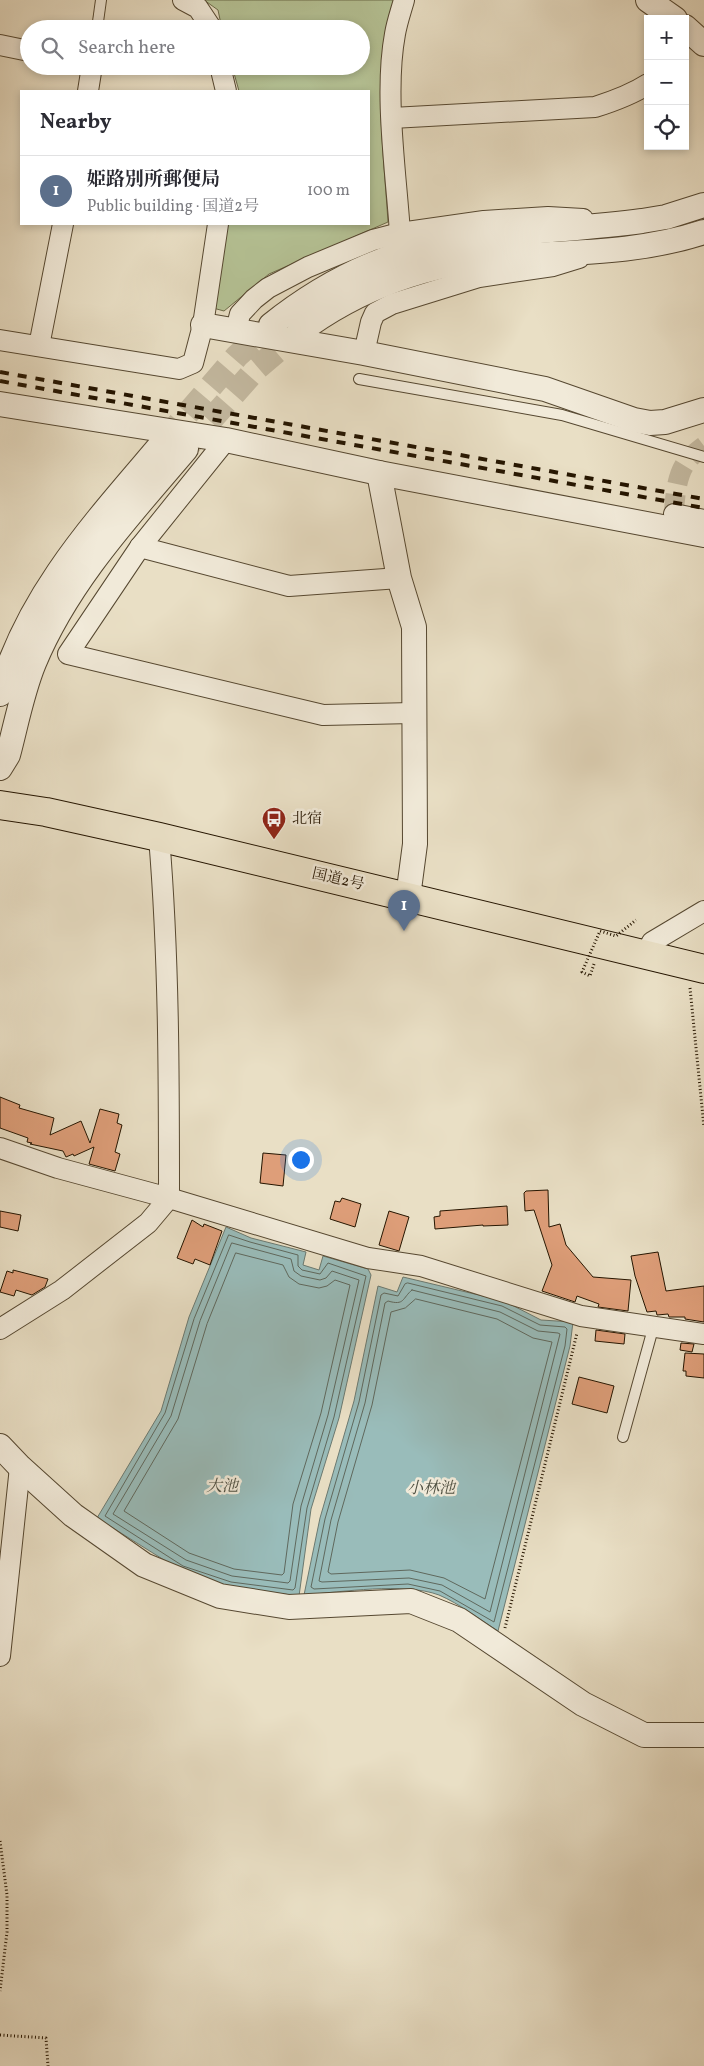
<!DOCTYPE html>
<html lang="en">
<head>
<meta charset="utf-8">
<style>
  :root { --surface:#fff; --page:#f2f2f3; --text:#2b2b33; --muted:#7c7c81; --line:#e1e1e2; --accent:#8f2418 }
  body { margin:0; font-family:Vollkorn,"Noto Serif JP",serif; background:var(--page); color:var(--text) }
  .controls { position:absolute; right:15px; top:15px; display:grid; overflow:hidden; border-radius:0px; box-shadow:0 2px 8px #0003 }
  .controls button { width:45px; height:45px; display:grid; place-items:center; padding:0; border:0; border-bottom:1px solid var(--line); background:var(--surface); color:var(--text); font:25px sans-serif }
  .you { position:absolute; left:300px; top:1159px; width:18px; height:18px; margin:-12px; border:4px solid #fff; border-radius:50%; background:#1a73e8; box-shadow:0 0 0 8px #1a73e833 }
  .badge { display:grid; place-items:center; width:32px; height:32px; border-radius:50%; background:var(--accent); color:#fff; font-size:16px; font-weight:700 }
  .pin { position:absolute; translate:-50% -41px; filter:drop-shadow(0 1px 2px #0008) }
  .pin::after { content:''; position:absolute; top:26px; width:18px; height:15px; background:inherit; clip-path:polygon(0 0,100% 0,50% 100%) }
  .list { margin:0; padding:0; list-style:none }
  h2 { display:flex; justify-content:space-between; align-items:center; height:65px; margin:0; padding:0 20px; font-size:21px }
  h2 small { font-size:16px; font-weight:400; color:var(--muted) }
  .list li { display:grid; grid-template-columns:32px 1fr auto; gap:15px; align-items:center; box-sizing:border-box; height:70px; padding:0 20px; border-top:1px solid var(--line) }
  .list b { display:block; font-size:19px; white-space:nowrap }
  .list p { margin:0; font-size:16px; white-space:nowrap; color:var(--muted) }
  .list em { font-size:16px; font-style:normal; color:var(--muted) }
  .icon { flex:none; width:28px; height:28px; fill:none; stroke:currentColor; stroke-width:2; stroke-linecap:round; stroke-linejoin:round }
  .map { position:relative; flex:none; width:704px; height:2066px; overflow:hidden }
  .search { position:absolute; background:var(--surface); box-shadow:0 2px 8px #0003; left:20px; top:20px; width:350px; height:55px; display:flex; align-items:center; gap:12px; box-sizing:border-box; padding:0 18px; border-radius:28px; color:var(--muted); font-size:19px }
  .panel { position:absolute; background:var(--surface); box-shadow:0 2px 8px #0003; left:20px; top:90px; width:350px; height:135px; border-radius:0px }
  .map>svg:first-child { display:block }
  .green { fill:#b5c295; stroke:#6d6c4a }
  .water { fill:#99bcba; stroke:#6b7970 }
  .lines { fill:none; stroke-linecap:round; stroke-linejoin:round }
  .shore { stroke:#5f685d; stroke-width:1 }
  .building { fill:#de9e79; stroke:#251500 }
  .minor-tunnel { stroke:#c2b79e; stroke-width:20; stroke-dasharray:20 10; stroke-linecap:butt }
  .tertiary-tunnel { stroke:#c2b79e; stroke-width:24; stroke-dasharray:24 12; stroke-linecap:butt }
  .service-casing { stroke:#564831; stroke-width:12 }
  .minor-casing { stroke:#564831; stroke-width:22 }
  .tertiary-casing { stroke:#564831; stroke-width:26 }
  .trunk-casing { stroke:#251500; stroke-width:30 }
  .path { stroke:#251500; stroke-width:3; stroke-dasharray:1 2.5; stroke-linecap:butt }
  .service { stroke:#f1ead9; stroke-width:10 }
  .minor { stroke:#f1ead9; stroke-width:20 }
  .tertiary { stroke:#f1ead9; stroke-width:24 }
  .trunk { stroke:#e9dfc5; stroke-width:28 }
  .rail { stroke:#251500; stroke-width:4; stroke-dasharray:9 9; stroke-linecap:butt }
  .path-bridge { stroke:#251500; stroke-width:3; stroke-dasharray:1 2.5; stroke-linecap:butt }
  .labels { text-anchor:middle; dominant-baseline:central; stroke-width:5; stroke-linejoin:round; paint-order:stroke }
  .poi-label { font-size:15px; fill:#251500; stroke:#f1ead9; text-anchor:start }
  .street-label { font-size:15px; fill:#251500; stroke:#f1ead9 }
  .water-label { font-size:16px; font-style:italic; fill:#4e4f41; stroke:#f1ead9 }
</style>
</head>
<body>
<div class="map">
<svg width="704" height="2066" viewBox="0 0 704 2066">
  <rect width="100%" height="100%" fill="#e9dfc5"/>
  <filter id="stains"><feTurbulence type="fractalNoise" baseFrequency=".004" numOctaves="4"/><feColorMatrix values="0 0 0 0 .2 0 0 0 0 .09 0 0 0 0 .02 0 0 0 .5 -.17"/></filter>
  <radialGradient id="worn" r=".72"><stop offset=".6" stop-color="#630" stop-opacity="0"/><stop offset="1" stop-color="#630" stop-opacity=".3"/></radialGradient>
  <path class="green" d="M204,0H394C371,61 384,156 388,222L269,274L224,311L213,308L228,224H369V91H239L232,66H361V29H222L218,10Z"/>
  <g class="water">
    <polygon points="226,1227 251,1238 306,1252 303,1265 319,1270 323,1256 368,1269 371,1275 339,1418 311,1509 299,1596 230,1587 180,1570 97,1518 161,1411 189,1317"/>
    <path d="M403,1277L504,1301L541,1320L573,1322L570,1346L498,1631C479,1619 460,1604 439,1595C404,1582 342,1592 304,1595L320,1518L354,1401L378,1286L397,1292Z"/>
  </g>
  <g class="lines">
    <g class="shore">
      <polygon points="229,1235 250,1242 298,1255 298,1266 302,1270 320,1274 328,1263 366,1276 334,1417 307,1508 295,1588 293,1590 231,1582 183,1566 105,1516 165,1413 194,1319"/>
      <polygon points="232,1243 291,1259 294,1271 301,1276 320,1280 326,1278 332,1271 359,1280 328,1415 301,1506 290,1581 288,1583 232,1576 186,1560 113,1514 171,1416 200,1321"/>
      <polygon points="236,1253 283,1265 289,1277 299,1284 319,1288 327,1286 335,1280 350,1285 321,1413 293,1504 284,1573 282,1575 234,1569 189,1553 124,1511 178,1419 207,1324"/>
      <polygon points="408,1283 502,1306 540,1325 565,1327 567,1329 565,1346 494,1622 440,1591 408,1584 314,1589 311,1587 325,1519 359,1402 381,1295 384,1293 398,1296 405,1284"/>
      <path d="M412,1290L500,1312L538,1331L558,1333L560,1334L490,1612L442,1585L409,1578L322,1582L319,1581L331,1520L365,1403L385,1303L388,1301C405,1306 402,1298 412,1290Z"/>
      <polygon points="416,1299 497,1319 533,1338 552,1342 485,1599 444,1578 410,1570 331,1574 328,1572 338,1522 372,1405 391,1312 405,1308"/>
    </g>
  </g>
  <g class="building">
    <polygon points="0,1097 20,1105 19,1108 54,1118 50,1135 81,1121 90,1143 100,1109 119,1114 117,1123 122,1125 115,1152 120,1154 115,1171 89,1164 94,1147 74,1156 73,1154 66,1157 63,1151 30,1144 32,1143 27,1142 28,1138 0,1128"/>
    <polygon points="263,1153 286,1155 283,1186 260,1183"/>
    <polygon points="548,1190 549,1227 560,1224 566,1245 593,1277 631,1280 628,1311 598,1307 599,1304 577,1296 575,1302 542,1291 552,1265 534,1210 525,1211 524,1193 526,1191"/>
    <polygon points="342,1198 361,1204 355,1227 330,1219 335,1201 340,1202"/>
    <polygon points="507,1206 508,1225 483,1226 483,1225 435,1229 434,1217 440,1216 440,1211"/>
    <polygon points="0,1211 21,1215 18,1231 0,1227"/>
    <polygon points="389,1211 409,1217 399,1251 379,1245"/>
    <polygon points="192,1220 203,1227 204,1224 222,1231 210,1265 195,1259 193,1264 177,1258"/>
    <polygon points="658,1252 666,1291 704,1286 704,1322 685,1319 685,1317 669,1317 668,1314 657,1315 656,1311 647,1312 635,1276 631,1256"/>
    <polygon points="13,1270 48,1279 45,1287 32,1295 16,1290 14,1296 0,1292 7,1271 13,1273"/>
    <polygon points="596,1330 625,1334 624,1344 595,1341"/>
    <polygon points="681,1343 694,1344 692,1352 680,1350"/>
    <polygon points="685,1353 704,1354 704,1378 686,1376 686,1371 683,1371"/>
    <polygon points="579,1377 614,1386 607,1413 572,1404"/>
  </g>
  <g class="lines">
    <path class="minor-tunnel" d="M674,514C674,506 675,499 676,491C680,468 685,460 704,446"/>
    <g class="tertiary-tunnel">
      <polyline points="164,441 237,356 271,325"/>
      <polyline points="186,448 256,369 298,333"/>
    </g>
    <defs>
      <g id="service">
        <polyline points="97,29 101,0"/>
        <polyline points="359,379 562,415 704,457"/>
        <polyline points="623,1437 654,1325"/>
      </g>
      <g id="minor">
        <polyline points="183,0 198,8 212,29"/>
        <polyline points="0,45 29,51"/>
        <polyline points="220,66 226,91"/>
        <polyline points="88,91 92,66"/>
        <path d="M392,118L595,107C614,101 631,95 648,84"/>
        <path d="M400,233C396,172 384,93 395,34C397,22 401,11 404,0"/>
        <polyline points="236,330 240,314 254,299 268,288 308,267 373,240 400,233 484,221 548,217 583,219"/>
        <polyline points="0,340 179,369 193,363 203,325 218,224"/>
        <polyline points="39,346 63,224"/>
        <polyline points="364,353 371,322 375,313 392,304 479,277 553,266 579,258"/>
        <polyline points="226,440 140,547 68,654 323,715 413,713"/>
        <polyline points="674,514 704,520"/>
        <polyline points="140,547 289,586 399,578"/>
        <polyline points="646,954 652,942 704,911"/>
        <polyline points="0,1148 58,1168 169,1198 368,1258 421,1266 581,1316 704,1334"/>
        <path d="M0,1329L62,1290L148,1223L169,1198C169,1077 169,957 159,837"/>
        <polyline points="0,1656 20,1467"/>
      </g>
      <g id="tertiary">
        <polyline points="648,0 675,19"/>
        <polyline points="685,27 704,44"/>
        <polyline points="203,325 364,353 545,389 634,420 650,423 665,422 704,410"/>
        <path d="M271,325C321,285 378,256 441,243C461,239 481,238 501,235C548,230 595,227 642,221L666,217L704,205"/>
        <path d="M298,333C360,286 432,262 509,256C575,252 641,253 704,232"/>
        <polyline points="0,404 226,440 379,473 704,535"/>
        <polyline points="379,473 399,578 414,627 415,844 408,897"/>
        <path d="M0,694C27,594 99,518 164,441"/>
        <path d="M0,768L8,755C16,725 22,692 34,663C68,581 130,515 186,449"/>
        <polyline points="0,1446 20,1467 73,1515 144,1565 220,1596 289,1607 411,1601 459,1620 583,1704 644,1735 704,1735"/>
      </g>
      <polyline id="trunk" points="0,805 46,812 159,837 704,969"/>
    </defs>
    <use href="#service" class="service-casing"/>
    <use href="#minor" class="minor-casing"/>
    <use href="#tertiary" class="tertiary-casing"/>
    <use href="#trunk" class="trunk-casing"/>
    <g class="path">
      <polyline points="690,988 704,1127"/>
      <polyline points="505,1628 577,1333"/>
      <polyline points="0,1841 7,1895 7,1932 0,1991"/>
      <polyline points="0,2035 46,2038 48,2066"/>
    </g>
    <use href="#service" class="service"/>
    <use href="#minor" class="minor"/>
    <use href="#tertiary" class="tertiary"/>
    <use href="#trunk" class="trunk"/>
    <g class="rail">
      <polyline points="0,372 704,499"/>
      <polyline points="0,381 704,508"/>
    </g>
    <polyline class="path-bridge" points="594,964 590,976 582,972 600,931 616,936 636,920"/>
  </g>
  <defs>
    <symbol id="bus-pin" viewBox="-11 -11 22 30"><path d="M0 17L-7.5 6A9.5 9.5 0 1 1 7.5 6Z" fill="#8f2418" stroke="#f1ead9"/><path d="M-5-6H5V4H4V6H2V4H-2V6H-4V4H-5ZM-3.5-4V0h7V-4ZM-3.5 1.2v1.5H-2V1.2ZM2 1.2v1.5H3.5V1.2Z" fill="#fff"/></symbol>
  </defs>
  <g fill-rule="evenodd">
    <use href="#bus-pin" x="260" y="805" width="28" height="38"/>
  </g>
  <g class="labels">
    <g class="poi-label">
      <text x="292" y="819">北宿</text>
    </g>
    <g class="street-label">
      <text transform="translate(338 880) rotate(13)">国道2号</text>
    </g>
    <g class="water-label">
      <text x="222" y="1487">大池</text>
      <text x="431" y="1489">小林池</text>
    </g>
  </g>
  <rect width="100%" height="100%" filter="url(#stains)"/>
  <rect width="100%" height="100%" fill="url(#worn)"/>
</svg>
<div class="controls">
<button>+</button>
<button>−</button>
<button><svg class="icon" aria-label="locate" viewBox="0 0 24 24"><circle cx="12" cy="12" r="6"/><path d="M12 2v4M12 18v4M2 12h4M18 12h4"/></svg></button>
</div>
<div class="you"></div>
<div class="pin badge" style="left:404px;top:931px;background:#5c6f8a">1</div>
<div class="search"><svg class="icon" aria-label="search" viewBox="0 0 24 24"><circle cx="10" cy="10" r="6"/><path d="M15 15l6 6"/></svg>Search here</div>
<section class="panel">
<h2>Nearby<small></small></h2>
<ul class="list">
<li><span class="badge" style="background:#5c6f8a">1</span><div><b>姫路別所郵便局</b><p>Public building · 国道2号</p></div><em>100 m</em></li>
</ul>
</section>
</div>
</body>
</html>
